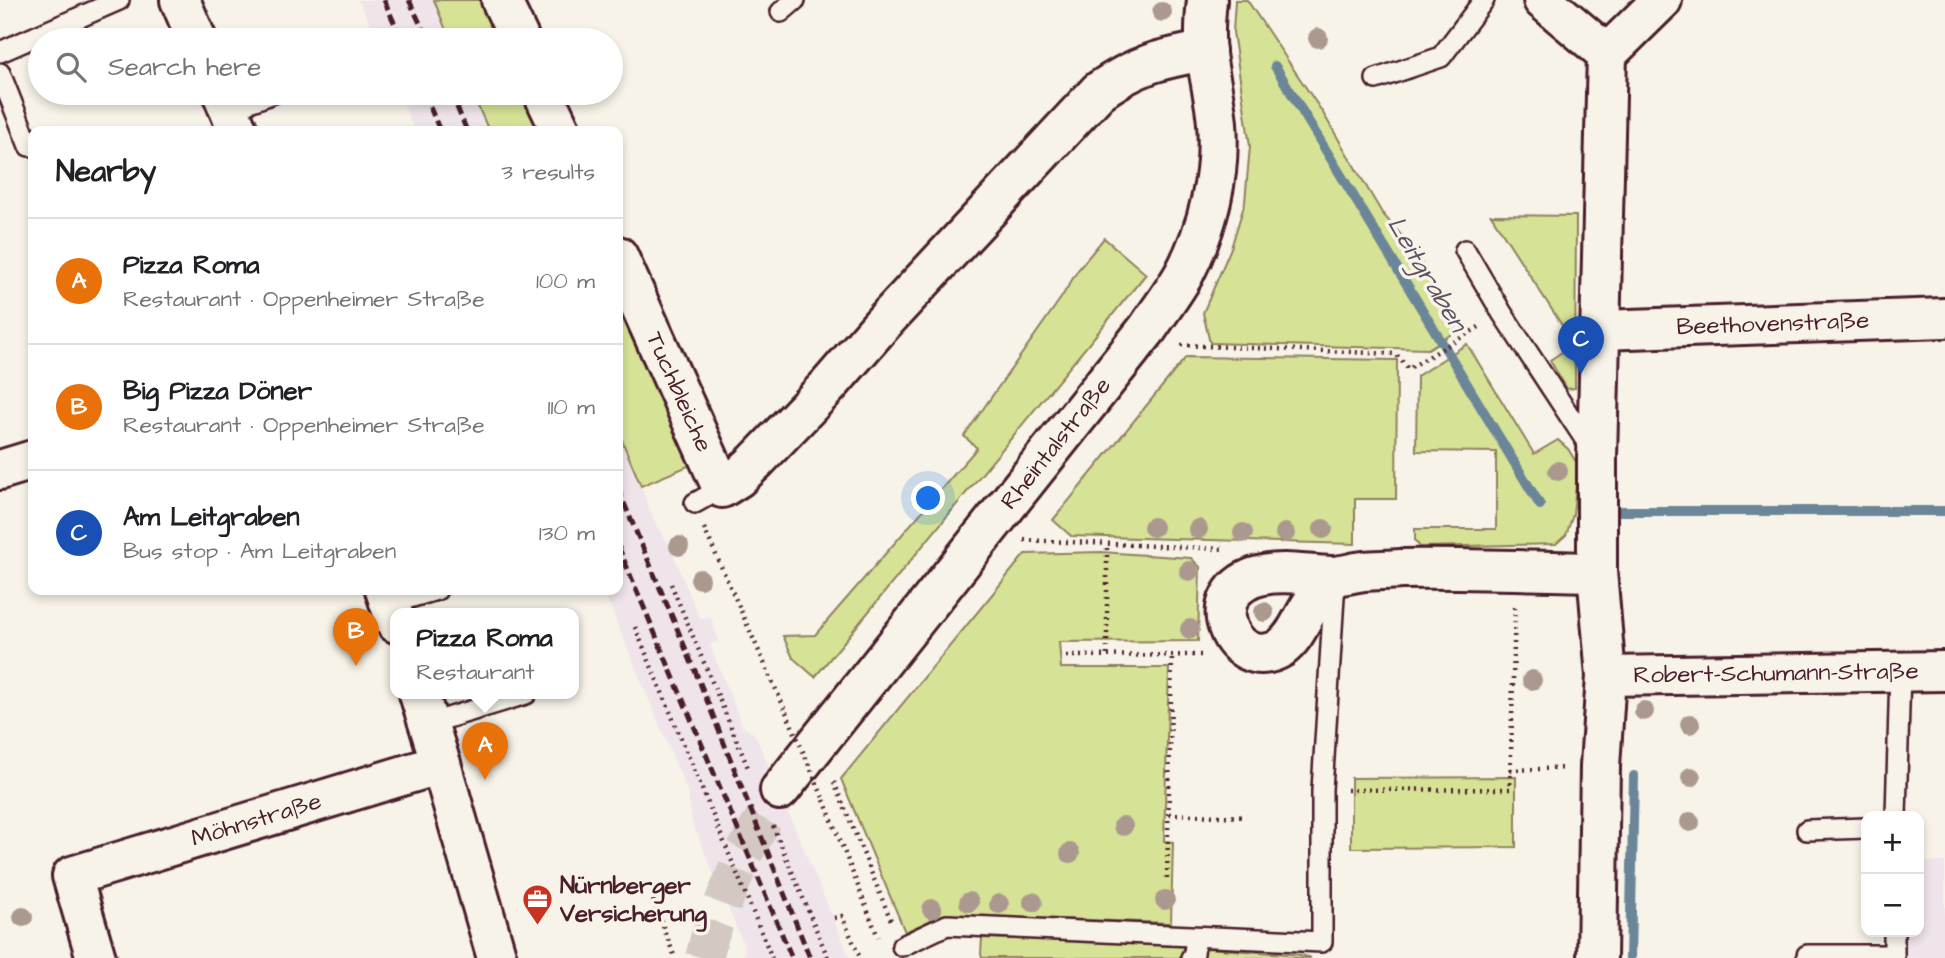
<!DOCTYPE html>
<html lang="en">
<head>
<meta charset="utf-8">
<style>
  :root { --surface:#fff; --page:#f6f6f6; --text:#202124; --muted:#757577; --line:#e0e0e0; --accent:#c8321e }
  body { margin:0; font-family:"Architects Daughter",sans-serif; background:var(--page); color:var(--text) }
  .controls { position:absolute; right:21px; bottom:21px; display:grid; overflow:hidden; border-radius:14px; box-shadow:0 4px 10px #0003 }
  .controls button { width:63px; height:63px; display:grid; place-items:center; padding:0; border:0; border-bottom:2px solid var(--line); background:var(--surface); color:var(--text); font:35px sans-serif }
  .you { position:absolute; left:929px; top:499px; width:24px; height:24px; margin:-18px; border:5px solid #fff; border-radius:50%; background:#1a73e8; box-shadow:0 0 0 10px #1a73e833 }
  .badge { display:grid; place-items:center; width:46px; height:46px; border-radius:50%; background:var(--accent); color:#fff; font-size:23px; font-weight:700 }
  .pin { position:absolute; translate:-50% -58px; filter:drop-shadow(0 2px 4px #0008) }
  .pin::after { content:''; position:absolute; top:37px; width:24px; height:21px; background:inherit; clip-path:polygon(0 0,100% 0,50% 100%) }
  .popup { position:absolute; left:390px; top:608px; width:189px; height:91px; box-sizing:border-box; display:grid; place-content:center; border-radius:14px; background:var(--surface); filter:drop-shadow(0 2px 5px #0005); font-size:23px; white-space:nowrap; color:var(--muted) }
  .popup b { font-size:26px; color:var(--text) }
  .popup::after { content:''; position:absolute; left:50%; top:100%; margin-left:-14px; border:14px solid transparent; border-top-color:var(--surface) }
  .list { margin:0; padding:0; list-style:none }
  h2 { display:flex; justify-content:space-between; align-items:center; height:91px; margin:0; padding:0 28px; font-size:30px }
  h2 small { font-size:23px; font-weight:400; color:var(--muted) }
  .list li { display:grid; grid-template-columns:46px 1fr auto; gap:21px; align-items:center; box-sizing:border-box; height:126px; padding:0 28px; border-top:2px solid var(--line) }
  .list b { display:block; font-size:26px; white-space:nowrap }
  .list p { margin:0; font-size:23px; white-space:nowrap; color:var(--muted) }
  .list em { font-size:23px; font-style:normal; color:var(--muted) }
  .icon { flex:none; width:38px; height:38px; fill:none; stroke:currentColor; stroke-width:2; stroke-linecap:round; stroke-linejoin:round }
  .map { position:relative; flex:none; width:1945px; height:958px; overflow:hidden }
  .search { position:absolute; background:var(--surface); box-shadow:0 4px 10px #0003; left:28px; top:28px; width:595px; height:77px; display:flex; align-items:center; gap:18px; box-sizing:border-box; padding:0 24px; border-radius:38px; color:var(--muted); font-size:26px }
  .panel { position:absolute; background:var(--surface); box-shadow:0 4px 10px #0003; left:28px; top:126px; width:595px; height:469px; border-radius:14px }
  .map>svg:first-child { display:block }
  .built { fill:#efe4ea }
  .green { fill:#d6e295; stroke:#908060; stroke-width:2 }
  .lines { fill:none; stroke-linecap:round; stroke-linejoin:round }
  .stream { stroke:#6c8699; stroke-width:10 }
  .secondary-tunnel { stroke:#d4c9c2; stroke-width:38; stroke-dasharray:38 19; stroke-linecap:butt }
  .lane-casing { stroke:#4a1f2b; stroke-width:24 }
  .street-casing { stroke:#4a1f2b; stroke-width:44 }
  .secondary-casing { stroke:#4a1f2b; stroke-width:44 }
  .path { stroke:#4a1f2b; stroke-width:4.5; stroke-dasharray:2 5; stroke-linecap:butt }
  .lane { stroke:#f7f3e8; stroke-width:19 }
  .street { stroke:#f7f3e8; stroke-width:38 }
  .secondary { stroke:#f7f3e8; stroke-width:38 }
  .rail { stroke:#4a1f2b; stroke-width:5; stroke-dasharray:10 5; stroke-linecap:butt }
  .path-bridge { stroke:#4a1f2b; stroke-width:4.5; stroke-dasharray:2 5; stroke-linecap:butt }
  .tree { fill:#ab998f }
  .labels { text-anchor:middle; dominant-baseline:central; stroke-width:7; stroke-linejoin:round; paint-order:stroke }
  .street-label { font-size:24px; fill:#4a1f2b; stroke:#f7f3e8 }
  .poi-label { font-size:24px; font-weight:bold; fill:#4a1f2b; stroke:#f7f3e8; text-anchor:start }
  .water-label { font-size:26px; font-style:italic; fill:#5b5262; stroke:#f7f3e8 }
</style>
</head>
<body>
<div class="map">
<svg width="1945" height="958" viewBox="0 0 1945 958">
  <rect width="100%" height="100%" fill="#f7f3e8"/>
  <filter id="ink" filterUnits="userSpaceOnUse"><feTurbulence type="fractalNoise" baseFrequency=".0143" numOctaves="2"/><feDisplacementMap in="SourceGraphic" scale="14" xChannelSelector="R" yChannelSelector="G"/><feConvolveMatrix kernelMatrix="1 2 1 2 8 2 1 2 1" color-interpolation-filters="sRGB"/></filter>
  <g filter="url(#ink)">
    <g class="built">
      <polygon points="358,0 434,0 450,40 379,40"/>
      <polygon points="400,93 472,93 489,131 416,131 409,119"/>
      <polygon points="618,431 656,525 669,545 700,619 710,616 719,640 710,645 743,727 755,734 850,958 744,958 743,956 745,948 692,822 688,793 603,590 618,590"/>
      <polygon points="1919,862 1945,862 1945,958 1904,958 1904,932 1919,932"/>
    </g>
    <g class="green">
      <polygon points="434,0 483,0 502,40 450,40"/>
      <polygon points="1235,0 1247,0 1323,113 1382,213 1414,250 1458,330 1428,349 1210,343 1203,313 1231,248 1245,202 1250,146 1233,32"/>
      <polygon points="472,93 525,93 543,131 489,131"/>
      <polygon points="1491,215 1576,216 1575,388 1566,389 1550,360 1574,344"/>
      <polygon points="1104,238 1146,274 815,677 793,658 783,636 815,635 977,448 964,436 1061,298 1078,270"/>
      <polygon points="618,296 693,464 641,486 618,431"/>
      <polygon points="1467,344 1534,454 1558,440 1568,449 1578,465 1573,515 1566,535 1556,544 1420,547 1415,541 1415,529 1496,529 1496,452 1416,451 1417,376"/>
      <polygon points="1186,357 1397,360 1396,499 1355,499 1355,544 1071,536 1053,520"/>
      <polygon points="1101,552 1191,558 1200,567 1198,641 1059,642 1061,668 1169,668 1164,841 1173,842 1171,923 942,915 905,932 841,779 1025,554"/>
      <polygon points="1516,777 1516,847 1351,848 1351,778"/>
      <polygon points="982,938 1184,944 1181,958 982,958 981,954"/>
      <polygon points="1205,948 1302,955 1311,958 1199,958 1201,952"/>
    </g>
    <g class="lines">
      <g class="stream">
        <polyline points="1275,66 1540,505"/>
        <polyline points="1620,511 1945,511"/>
        <polyline points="1630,958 1634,776"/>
      </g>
      <polyline class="secondary-tunnel" points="704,958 710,935 743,855 780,790"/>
      <defs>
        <g id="lane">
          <polyline points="781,12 795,0"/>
          <polyline points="0,52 119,0"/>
          <polyline points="0,73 29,146"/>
          <polyline points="1376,79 1441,57 1484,0"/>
          <polyline points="230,109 274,93"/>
          <polyline points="1465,250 1502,313 1592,450"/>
          <polyline points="695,503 722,488"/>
          <polyline points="389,604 437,590"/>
          <polyline points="428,724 526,694"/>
          <polyline points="1896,816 1900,671"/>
          <polyline points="1807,830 1866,828"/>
          <polyline points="902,946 947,925 1322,942 1322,790 1335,581"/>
          <polyline points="1807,955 1894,955"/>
          <polyline points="1191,958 1194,953 1196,937"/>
          <polyline points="1894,958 1894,932"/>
        </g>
        <g id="street">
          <polyline points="501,0 520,40"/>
          <polyline points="1543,0 1607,54"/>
          <polyline points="1607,54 1662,0"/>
          <polyline points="543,93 561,131"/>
          <path id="s1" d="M618,256L722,488L738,478L756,461L829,385L882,324L1099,91C1136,65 1162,58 1206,51"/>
          <path id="s2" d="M1601,330L1945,318"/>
          <polyline points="0,470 33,460"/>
          <path d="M1335,576C1327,586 1318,595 1311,605C1301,620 1296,637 1281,648C1235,677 1193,590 1263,575C1286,570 1309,576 1332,576C1343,576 1353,572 1364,571C1376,570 1389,570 1401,569C1466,568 1532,571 1597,572"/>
          <path id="s3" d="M1606,676L1945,671"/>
          <path id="s4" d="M96,958L72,876L441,764"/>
          <polyline points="1597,958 1600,766 1606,676 1597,572 1597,458 1607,54"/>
        </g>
        <g id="secondary">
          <polyline points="180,0 197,40"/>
          <polyline points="222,93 238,131"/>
          <polyline points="385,590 396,623"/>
          <polyline points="419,694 441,764 497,958"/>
          <path id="s5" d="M780,790L1148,328C1160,310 1174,292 1184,274C1208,228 1221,175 1217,123C1215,100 1209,77 1206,54C1204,36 1205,18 1207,0"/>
        </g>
      </defs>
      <use href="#lane" class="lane-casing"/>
      <use href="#street" class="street-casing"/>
      <use href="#secondary" class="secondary-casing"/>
      <g class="path">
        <polyline points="1181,345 1396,354 1408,369 1479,327"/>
        <polyline points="704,528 786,712"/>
        <polyline points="1024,540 1225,549"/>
        <polyline points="671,584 749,770"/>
        <polyline points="635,627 772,958"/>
        <polyline points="1107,655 1107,544"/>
        <polyline points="1066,656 1201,655"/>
        <polyline points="1510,770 1565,768"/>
        <polyline points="834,782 892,923"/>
        <polyline points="1347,790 1510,789 1515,607"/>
        <polyline points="824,800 878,937"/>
        <polyline points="1169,814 1245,817"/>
        <polyline points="773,826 828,958"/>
        <polyline points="1167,878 1172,655"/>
        <polyline points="653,900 675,958"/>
        <polyline points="834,918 842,916 860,958"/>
      </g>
      <use href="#lane" class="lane"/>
      <use href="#street" class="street"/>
      <use href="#secondary" class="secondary"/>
      <g class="rail">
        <polyline points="384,0 402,40"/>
        <polyline points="409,0 428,40"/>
        <polyline points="424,93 440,131"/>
        <polyline points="451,93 467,131"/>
        <polyline points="618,489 698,678 810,958"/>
        <polyline points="618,546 792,958"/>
      </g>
      <polyline class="path-bridge" points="786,712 824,800"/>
    </g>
    <g class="tree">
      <circle cx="1162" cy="12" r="10"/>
      <circle cx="1318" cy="38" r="10"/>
      <circle cx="1558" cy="471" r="10"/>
      <circle cx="1153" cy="527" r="10"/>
      <circle cx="1198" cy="529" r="10"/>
      <circle cx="1323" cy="529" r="10"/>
      <circle cx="1243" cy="533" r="10"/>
      <circle cx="1285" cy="533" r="10"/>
      <circle cx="679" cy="546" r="10"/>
      <circle cx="1189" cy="571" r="10"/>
      <circle cx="700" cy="579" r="10"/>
      <circle cx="1264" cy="612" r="10"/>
      <circle cx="1190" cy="629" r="10"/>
      <circle cx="1532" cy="680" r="10"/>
      <circle cx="1644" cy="711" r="10"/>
      <circle cx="1690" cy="724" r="10"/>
      <circle cx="1691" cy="777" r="10"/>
      <circle cx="1690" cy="822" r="10"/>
      <circle cx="1123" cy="826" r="10"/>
      <circle cx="1070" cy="853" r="10"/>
      <circle cx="1165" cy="900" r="10"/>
      <circle cx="969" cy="902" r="10"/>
      <circle cx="1033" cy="902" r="10"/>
      <circle cx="999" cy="904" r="10"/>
      <circle cx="932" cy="909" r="10"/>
      <circle cx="23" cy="917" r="10"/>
    </g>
  </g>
  <defs>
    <symbol id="office-pin" viewBox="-11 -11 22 30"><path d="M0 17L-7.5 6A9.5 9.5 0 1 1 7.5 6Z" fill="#c8321e" stroke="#f7f3e8"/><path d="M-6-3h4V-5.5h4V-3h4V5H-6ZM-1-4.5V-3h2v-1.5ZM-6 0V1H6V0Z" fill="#fff"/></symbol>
  </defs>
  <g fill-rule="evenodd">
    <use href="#office-pin" x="520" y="882" width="35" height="47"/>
  </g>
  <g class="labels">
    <g class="street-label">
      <text stroke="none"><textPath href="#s2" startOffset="172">Beethovenstraße</textPath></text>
      <text stroke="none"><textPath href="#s1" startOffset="149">Tuchbleiche</textPath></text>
      <text stroke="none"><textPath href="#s5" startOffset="443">Rheintalstraße</textPath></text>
      <text stroke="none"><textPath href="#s3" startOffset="170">Robert-Schumann-Straße</textPath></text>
      <text stroke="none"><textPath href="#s4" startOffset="278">Möhnstraße</textPath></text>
    </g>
    <g class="poi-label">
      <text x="560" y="886">Nürnberger<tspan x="560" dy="28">Versicherung</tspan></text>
    </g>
    <g class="water-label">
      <text transform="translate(1427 274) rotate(59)">Leitgraben</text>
    </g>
  </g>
</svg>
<div class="controls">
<button>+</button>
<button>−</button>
</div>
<div class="you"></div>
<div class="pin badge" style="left:485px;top:780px;background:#e8710a">A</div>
<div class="popup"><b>Pizza Roma</b>Restaurant</div>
<div class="pin badge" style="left:356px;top:666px;background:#e8710a">B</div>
<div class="pin badge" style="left:1581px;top:374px;background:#1a4fb4">C</div>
<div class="search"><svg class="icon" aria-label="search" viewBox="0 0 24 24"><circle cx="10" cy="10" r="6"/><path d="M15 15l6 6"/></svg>Search here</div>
<section class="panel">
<h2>Nearby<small>3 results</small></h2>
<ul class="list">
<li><span class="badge" style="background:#e8710a">A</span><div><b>Pizza Roma</b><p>Restaurant · Oppenheimer Straße</p></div><em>100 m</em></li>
<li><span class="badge" style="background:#e8710a">B</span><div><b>Big Pizza Döner</b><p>Restaurant · Oppenheimer Straße</p></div><em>110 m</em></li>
<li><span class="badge" style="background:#1a4fb4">C</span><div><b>Am Leitgraben</b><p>Bus stop · Am Leitgraben</p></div><em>130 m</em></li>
</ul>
</section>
</div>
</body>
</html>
